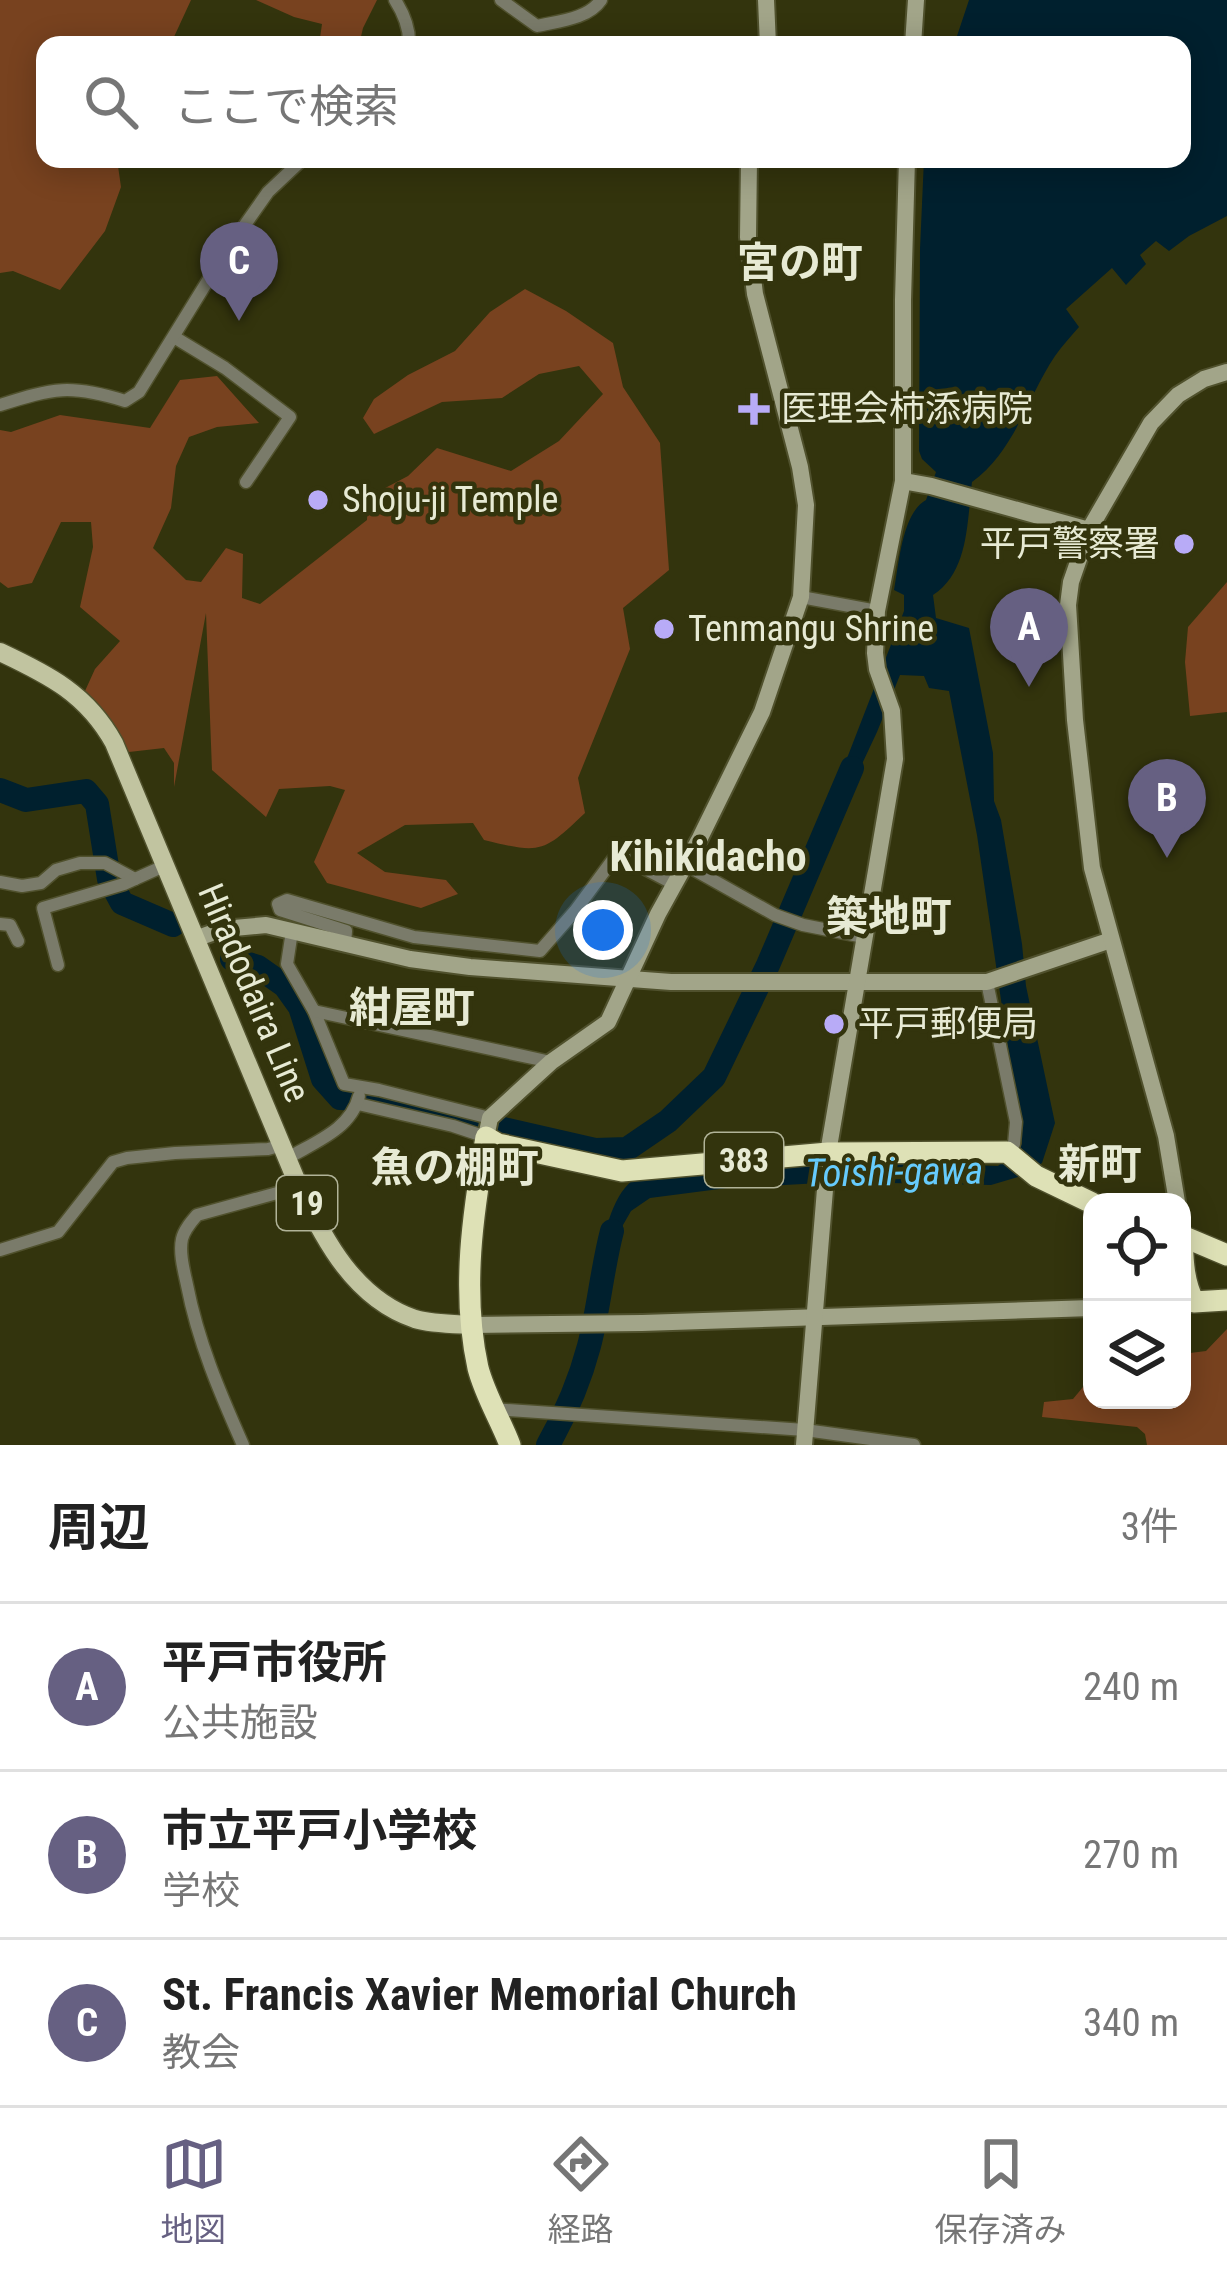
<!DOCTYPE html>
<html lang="ja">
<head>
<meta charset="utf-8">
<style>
  :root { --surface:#fff; --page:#f6f6f6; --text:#222; --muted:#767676; --line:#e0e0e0; --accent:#666082 }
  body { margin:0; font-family:"Roboto Condensed","Noto Sans JP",sans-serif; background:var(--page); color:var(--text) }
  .controls { position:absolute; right:36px; bottom:36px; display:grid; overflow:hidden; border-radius:24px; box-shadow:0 6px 30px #0003 }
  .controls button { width:108px; height:108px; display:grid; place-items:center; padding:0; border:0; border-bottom:3px solid var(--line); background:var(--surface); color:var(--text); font:60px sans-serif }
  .you { position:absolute; left:603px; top:930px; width:42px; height:42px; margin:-30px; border:9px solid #fff; border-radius:50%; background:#1a73e8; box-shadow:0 0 0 18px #1a73e833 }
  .badge { display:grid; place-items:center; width:78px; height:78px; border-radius:50%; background:var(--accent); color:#fff; font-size:39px; font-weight:700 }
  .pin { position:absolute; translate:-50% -99px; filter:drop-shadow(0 3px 6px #0008) }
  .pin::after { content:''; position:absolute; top:63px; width:42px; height:36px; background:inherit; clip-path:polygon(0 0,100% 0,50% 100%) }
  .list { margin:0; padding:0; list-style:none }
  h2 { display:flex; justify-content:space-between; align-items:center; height:156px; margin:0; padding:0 48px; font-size:51px }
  h2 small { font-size:39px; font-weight:400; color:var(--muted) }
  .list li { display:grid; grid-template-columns:78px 1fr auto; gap:36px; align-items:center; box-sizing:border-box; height:168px; padding:0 48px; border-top:3px solid var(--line) }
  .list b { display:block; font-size:45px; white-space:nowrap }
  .list p { margin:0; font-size:39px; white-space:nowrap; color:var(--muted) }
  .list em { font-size:39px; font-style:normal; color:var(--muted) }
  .icon { flex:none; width:66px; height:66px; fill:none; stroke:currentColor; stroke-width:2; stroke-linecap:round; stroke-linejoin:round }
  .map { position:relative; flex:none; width:1227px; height:1445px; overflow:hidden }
  .search { position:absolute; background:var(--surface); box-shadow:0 6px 30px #0003; left:36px; right:36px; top:36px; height:132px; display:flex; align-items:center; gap:30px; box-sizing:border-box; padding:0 42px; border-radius:24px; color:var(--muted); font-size:45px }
  .sheet { height:660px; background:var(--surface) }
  nav { display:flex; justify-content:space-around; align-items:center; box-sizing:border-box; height:168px; border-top:3px solid var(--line); background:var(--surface); font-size:33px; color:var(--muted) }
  nav a { display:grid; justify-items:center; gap:6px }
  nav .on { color:var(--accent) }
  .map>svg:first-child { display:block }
  .green { fill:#78421f }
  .water { fill:#00202e }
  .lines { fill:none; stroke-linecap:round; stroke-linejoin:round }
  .river { stroke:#00202e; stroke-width:24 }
  .street-casing { stroke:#50512d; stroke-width:15 }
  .secondary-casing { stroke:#50512d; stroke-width:20 }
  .primary-casing { stroke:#50512d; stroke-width:21 }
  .highway-casing { stroke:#50512d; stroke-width:24 }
  .street { stroke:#7a7b6a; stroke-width:12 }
  .secondary { stroke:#a2a589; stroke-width:16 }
  .primary { stroke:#c1c4a0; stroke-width:18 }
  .highway { stroke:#dee1b6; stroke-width:21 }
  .poi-dot { fill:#b8abf7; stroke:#33340d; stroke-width:4.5 }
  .labels { text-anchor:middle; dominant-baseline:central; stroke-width:9; stroke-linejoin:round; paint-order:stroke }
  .shield { fill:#33340d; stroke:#b1b398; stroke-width:3 }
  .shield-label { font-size:33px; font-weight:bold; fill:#e7ead4 }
  .poi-label { font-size:36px; fill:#e7ead4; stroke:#33340d; text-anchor:start }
  .street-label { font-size:36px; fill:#e7ead4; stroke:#33340d }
  .water-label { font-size:39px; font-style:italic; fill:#66cbfc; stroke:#33340d }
  .quarter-label { font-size:42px; font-weight:bold; fill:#e7ead4; stroke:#33340d }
</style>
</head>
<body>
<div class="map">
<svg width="1227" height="1445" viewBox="0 0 1227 1445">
  <rect width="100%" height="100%" fill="#33340d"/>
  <g class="green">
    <polygon points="0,0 191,0 173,39 150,39 147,45 45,45 45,159 117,159 121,187 105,231 60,290 13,271 0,273"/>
    <polygon points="256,0 377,0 363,28 359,45 319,45 322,24 294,17"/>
    <path d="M525,289L566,311L613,343L623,387L660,443L669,570L623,608L630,649L578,778L585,813C543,853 541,854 484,840L473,823L405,825L357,853L385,872L446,880L458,894L421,908L327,883L314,862L345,790L330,786L279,789L266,817L212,770L206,613L174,787V763L164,748L129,752L105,728L85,691L95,669L120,641L80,607L93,547L91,522H61L32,583L8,588L0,582V430L11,432L60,415L150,428L180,380L217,376L259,423L217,427L189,437L176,466L171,508L153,548L186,580L201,582L226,548L243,554L242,598L260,604L367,520L368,497L408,476L437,448L511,471L559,441L603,394L579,366L539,374L502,398L442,402L374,434L363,418L374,399L408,375L455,351L490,312Z"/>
    <polygon points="1227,582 1227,712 1190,716 1185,662 1188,627"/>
    <polygon points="1227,1329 1227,1445 1147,1445 1145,1434 1137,1427 1042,1417 1044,1402 1073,1399 1088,1381 1092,1362 1092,1400 1182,1400 1182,1354 1206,1351"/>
  </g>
  <path class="water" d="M969,0H1227V216L1189,236L1169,251L1156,241L1140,255L1146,264L1126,285L1112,268L1066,309L1079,327C1071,336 1062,346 1055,356C1027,398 1014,452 972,482C967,521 969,572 933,595L936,618L969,628L993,753L994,801L1001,820L1022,944L1026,986L1055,1123L1042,1163L1018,1177L991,1185L839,1182L727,1188L650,1198L631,1211L623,1225L608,1263L598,1257C607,1229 612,1193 637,1177L808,1160L998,1166L1022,1144L977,835L949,691L929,688L924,676L900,675L877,732L846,798L832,797L904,611V595L894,590C899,564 902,513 926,500L936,472L922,459L919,451L920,249L924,159H1182V45H954Z"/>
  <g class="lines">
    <g class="river">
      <polyline points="0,790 26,800 86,791 97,804 109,879 122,903 173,925"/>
      <polyline points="232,959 258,967 285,986 300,1007 323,1079 340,1098 376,1100 595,1150 627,1149 668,1121 714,1077 768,965 852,768"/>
      <path d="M548,1445C565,1415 580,1380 589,1346C599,1308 602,1269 612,1231"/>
    </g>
    <defs>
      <g id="street">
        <path d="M395,0C404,14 410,28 409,45"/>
        <path d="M501,0L537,26C559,21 588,19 601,0"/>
        <polyline points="174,337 225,368 290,417 246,482"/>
        <path d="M0,405C54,388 70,384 125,401L139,392L223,256L268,192L303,159"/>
        <polyline points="801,597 877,611"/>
        <polyline points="684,864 775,915 803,925 864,937"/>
        <polyline points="0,882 22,886 41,883 56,870 80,863 105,863 135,879 164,866"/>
        <polyline points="0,924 10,925 18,941"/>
        <polyline points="292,931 287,964 314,1011 344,1084 379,1090 490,1118"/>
        <polyline points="345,945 346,931 280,910 278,904 287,900 414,937 540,951 575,911 617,854 674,884"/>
        <polyline points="58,965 43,908 124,884 135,879"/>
        <polyline points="987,982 1016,1122 1014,1144 1007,1152"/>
        <polyline points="314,1011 551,1062"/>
        <polyline points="358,1104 453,1126 486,1137"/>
        <path d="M288,1158C315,1142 351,1129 359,1096"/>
        <polyline points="0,1250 58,1232 113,1162 127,1158 175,1153 268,1149 283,1145"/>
        <polyline points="493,1409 805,1430 914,1445"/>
        <path d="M243,1445C220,1393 198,1342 187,1285C184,1271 179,1253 182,1239C184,1230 191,1222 197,1215L299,1187"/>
      </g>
      <g id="secondary">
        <polyline points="766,0 768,45"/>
        <polyline points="913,45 916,0"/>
        <polyline points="903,481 931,486 1089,530"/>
        <polyline points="195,939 223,929 266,925 410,959 470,967 671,982 987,982 1111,940"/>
        <polyline points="486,1137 490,1118 551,1062 608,1022 658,914 700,838 762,712 801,597 806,505 800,467 755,294 748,237 749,159"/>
        <polyline points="1177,1202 1166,1136 1092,868 1075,720 1068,605 1071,582 1089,530 1151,423 1178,395 1204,379 1227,372"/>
        <polyline points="472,1325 642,1323 1092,1308"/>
        <polyline points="804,1445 828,1153 895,759 892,711 877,669 875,653 877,611 903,481 903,300 907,159"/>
      </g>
      <path id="primary" d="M0,652C49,675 87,694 114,743L299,1187C324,1240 355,1299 415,1319C432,1324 454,1324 472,1325"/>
      <g id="highway">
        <path d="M1182,1236C1183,1259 1183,1281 1194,1302L1227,1300"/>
        <polyline points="1182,1236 1227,1255"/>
        <path d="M510,1445C500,1419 485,1395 478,1368C461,1291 473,1212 486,1137L498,1144L622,1171L828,1153L1007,1152L1036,1176L1092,1203"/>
      </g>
    </defs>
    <use href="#street" class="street-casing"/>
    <use href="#secondary" class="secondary-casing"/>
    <use href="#primary" class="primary-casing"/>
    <use href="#highway" class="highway-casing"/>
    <use href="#street" class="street"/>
    <use href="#secondary" class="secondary"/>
    <use href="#primary" class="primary"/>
    <use href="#highway" class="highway"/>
  </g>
  <g class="poi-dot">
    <path d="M748 391h12v12h12v12h-12v12h-12v-12h-12v-12h12z"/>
    <circle cx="318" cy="500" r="12"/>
    <circle cx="1184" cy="544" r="12"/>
    <circle cx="664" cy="629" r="12"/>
    <circle cx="834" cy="1024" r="12"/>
  </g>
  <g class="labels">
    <g class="shield">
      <rect x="705" y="1133" width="78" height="54" rx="9"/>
      <rect x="277" y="1176" width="60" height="54" rx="9"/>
    </g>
    <g class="shield-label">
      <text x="744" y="1160">383</text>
      <text x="307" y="1203">19</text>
    </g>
    <g class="poi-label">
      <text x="781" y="409">医理会柿添病院</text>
      <text x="342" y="500">Shoju-ji Temple</text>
      <text x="1160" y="544" text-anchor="end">平戸警察署</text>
      <text x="688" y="629">Tenmangu Shrine</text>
      <text x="858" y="1024">平戸郵便局</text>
    </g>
    <g class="street-label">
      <text transform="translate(254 993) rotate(67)">Hiradodaira Line</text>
    </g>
    <g class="water-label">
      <text transform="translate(894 1172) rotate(-1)">Toishi-gawa</text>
    </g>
    <g class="quarter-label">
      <text x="800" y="262">宮の町</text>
      <text x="708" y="856">Kihikidacho</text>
      <text x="889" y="916">築地町</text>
      <text x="412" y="1007">紺屋町</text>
      <text x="1100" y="1164">新町</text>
      <text x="455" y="1167">魚の棚町</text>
    </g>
  </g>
</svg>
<div class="controls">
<button><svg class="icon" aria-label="locate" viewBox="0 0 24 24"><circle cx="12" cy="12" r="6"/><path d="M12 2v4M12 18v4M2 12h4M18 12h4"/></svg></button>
<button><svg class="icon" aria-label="layers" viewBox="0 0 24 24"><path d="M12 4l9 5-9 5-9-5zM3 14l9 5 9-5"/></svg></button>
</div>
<div class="you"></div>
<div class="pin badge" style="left:1029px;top:687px">A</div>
<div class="pin badge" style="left:1167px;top:858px">B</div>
<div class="pin badge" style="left:239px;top:321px">C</div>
<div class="search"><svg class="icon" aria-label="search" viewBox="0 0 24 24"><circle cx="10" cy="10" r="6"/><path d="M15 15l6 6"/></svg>ここで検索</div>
</div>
<section class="sheet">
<h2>周辺<small>3件</small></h2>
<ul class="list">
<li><span class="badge">A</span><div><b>平戸市役所</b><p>公共施設</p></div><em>240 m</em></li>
<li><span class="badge">B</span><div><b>市立平戸小学校</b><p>学校</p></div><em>270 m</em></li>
<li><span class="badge">C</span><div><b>St. Francis Xavier Memorial Church</b><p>教会</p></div><em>340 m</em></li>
</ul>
</section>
<nav>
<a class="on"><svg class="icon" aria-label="map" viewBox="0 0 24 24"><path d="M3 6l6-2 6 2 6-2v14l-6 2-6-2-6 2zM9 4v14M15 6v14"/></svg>地図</a>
<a><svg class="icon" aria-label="directions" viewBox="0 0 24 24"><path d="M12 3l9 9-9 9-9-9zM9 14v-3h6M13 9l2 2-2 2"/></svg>経路</a>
<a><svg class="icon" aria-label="saved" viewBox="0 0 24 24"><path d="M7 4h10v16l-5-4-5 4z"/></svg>保存済み</a>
</nav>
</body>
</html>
